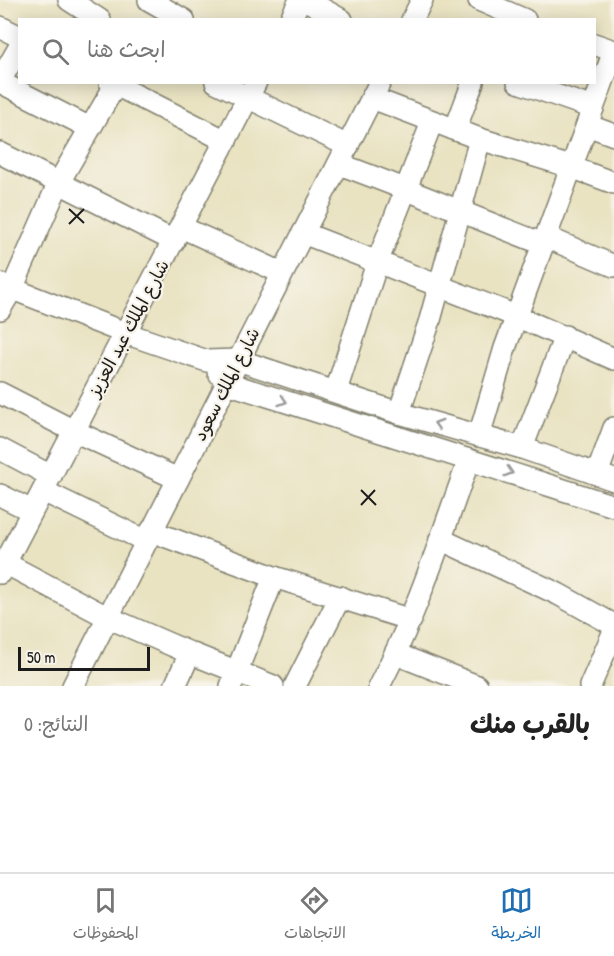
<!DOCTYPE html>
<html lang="ar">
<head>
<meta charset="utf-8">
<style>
  :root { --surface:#fff; --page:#f6f6f6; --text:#222; --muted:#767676; --line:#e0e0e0; --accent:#1f6fb2 }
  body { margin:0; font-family:"Patrick Hand","Playpen Sans Arabic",sans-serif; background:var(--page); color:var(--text); direction:rtl }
  .scale { position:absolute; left:18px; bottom:15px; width:132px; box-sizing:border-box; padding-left:6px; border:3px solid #1c1c1c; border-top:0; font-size:16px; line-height:21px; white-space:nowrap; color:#1c1c1c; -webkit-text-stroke:4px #f7f3e8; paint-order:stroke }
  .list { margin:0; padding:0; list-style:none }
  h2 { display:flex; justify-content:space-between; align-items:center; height:78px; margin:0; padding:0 24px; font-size:26px }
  h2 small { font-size:20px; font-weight:400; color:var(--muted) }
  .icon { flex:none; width:33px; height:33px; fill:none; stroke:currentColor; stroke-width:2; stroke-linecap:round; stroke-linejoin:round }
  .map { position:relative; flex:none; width:614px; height:686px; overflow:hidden; direction:ltr }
  .search { position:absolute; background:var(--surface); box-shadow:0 3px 15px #0003; left:18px; right:18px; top:18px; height:66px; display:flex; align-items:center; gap:15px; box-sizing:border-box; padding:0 21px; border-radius:0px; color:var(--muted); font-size:22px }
  .sheet { height:186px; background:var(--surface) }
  nav { display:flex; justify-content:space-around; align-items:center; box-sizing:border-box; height:84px; border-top:2px solid var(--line); background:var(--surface); font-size:16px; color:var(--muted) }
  nav a { display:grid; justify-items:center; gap:3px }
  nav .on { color:var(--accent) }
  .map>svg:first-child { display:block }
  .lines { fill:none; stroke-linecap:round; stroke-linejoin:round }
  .minor-casing { stroke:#82806f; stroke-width:24 }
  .minor { stroke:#fff; stroke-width:21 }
  .oneway { stroke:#999 }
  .ticks { fill:none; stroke:#1c1c1c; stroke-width:2 }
  .labels { text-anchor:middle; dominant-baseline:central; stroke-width:4.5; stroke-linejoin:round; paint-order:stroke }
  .street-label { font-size:18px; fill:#1c1c1c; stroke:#f7f3e8 }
</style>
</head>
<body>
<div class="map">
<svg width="614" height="686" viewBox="0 0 614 686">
  <rect width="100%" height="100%" fill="#f7f3e8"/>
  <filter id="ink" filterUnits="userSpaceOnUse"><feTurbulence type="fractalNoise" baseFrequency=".0167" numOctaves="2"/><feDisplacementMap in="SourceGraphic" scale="12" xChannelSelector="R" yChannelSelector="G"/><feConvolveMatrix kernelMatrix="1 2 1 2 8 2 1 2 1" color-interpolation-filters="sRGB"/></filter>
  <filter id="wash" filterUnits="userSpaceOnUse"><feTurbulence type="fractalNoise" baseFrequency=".008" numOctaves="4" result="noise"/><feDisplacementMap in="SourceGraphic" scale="24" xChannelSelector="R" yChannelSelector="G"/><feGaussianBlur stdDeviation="1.35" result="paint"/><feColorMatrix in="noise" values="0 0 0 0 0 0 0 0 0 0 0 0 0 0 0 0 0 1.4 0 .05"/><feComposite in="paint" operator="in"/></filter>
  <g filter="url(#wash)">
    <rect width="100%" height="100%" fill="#e9e3c2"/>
  </g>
  <g filter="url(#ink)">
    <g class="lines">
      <defs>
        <g id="minor">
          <polyline points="69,0 100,20"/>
          <polyline points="149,0 184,20"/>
          <polyline points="306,0 342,20"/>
          <polyline points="479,0 525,20"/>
          <polyline points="290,20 300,0"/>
          <polyline points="412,20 422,0"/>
          <polyline points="0,27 20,37"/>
          <polyline points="594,44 614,51"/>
          <polyline points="0,81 20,46"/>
          <polyline points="0,82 90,128"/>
          <polyline points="110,82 226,141"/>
          <polyline points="216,82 348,146"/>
          <polyline points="518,82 593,108"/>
          <polyline points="372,98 480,139 571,167 614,183"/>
          <polyline points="587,125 614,135"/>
          <polyline points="455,130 473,82"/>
          <polyline points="0,153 174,241"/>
          <path d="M339,164C408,189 475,218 543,244"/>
          <polyline points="181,227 282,273"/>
          <polyline points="303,233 516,316 614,359"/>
          <polyline points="546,237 614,266"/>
          <polyline points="0,284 125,333 207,361 238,360 399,413 522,448 614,480"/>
          <polyline points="0,309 12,289 59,182 117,82"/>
          <polyline points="218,372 227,383 614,506"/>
          <polyline points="336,391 377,263 432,122"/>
          <polyline points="0,393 74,431 178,479"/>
          <polyline points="399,413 430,320 480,139"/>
          <polyline points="479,436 505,348 614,51"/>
          <polyline points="522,448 565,336"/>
          <polyline points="0,449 51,476"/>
          <polyline points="597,474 614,428"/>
          <polyline points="43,491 146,541"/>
          <polyline points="0,495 32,511"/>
          <polyline points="151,531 274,577 411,620"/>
          <polyline points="440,539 558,594 614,625"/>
          <polyline points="5,563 107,617 190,653 273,686"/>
          <polyline points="0,573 256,82"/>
          <polyline points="396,654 477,686"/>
          <polyline points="73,686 380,82"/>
          <polyline points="175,686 190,653"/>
          <polyline points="231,686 274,577"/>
          <polyline points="295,686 340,597"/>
          <path d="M379,686C417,614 441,536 469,460"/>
          <polyline points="590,686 614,631"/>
        </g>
      </defs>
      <use href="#minor" class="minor-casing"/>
      <use href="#minor" class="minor"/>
    </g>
    <defs><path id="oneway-chevron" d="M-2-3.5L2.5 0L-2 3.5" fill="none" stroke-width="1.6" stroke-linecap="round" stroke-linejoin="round" transform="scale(1.5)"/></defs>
    <g class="oneway">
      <use href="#oneway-chevron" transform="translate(283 401) rotate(18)"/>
      <use href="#oneway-chevron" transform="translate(438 424) rotate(-164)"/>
      <use href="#oneway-chevron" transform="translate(509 472) rotate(18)"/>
    </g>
  </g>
  <path class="ticks" d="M69,209L84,223M69,224L84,209M361,490L376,505M361,505L375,490"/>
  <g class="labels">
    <g class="street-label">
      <text transform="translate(128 328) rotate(-62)">شارع الملك عبد العزيز</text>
      <text transform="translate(226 384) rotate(-63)">شارع الملك سعود</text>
    </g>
  </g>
</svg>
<div class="scale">50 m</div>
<div class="search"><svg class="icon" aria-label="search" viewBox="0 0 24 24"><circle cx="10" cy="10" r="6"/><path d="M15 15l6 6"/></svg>ابحث هنا</div>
</div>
<section class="sheet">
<h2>بالقرب منك<small>النتائج: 0</small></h2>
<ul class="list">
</ul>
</section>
<nav>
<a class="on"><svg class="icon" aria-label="map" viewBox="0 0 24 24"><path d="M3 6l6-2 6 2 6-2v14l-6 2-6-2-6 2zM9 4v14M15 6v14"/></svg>الخريطة</a>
<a><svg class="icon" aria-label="directions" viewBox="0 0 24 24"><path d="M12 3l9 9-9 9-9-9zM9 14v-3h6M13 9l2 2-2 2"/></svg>الاتجاهات</a>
<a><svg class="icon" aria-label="saved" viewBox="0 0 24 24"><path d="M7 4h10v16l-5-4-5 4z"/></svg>المحفوظات</a>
</nav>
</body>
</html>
